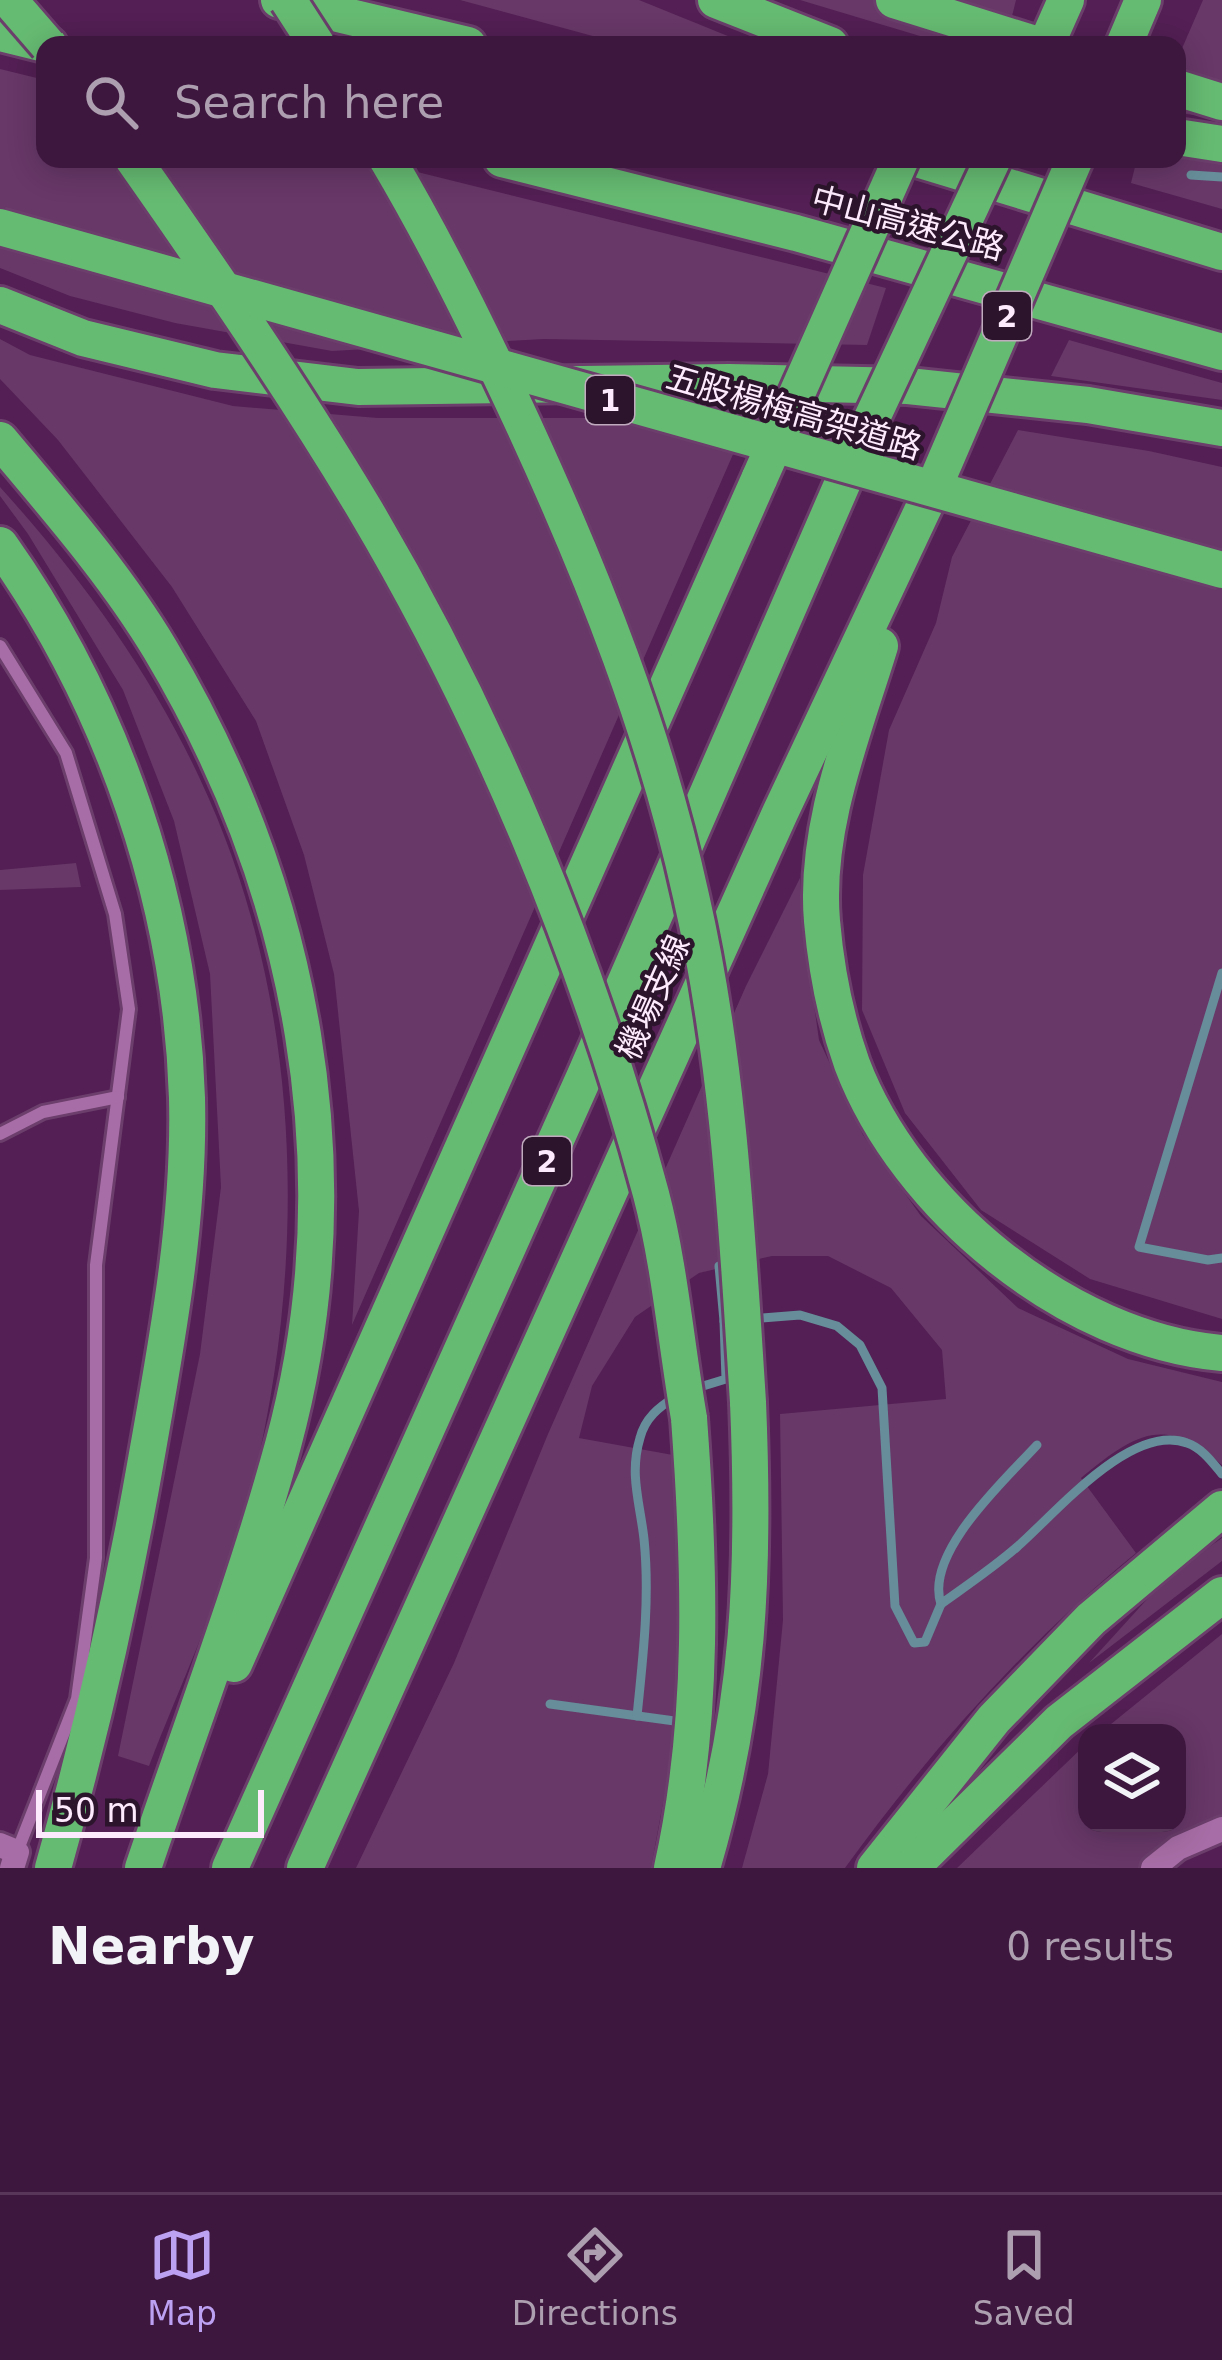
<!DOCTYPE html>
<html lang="en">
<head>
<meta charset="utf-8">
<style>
  :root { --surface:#3e173f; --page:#452046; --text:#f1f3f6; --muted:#ad9fb0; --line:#573659; --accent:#bca0f2 }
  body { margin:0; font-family:"DejaVu Sans","Noto Sans TC",sans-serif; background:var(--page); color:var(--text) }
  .controls { position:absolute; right:36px; bottom:36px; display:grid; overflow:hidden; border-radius:24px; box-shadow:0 6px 30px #0003 }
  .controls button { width:108px; height:108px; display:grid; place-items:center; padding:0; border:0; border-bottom:3px solid var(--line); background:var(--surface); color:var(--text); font:60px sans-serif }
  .scale { position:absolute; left:36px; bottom:30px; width:228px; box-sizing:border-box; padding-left:12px; border:6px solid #feeafd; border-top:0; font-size:33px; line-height:42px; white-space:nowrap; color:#feeafd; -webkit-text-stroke:9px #2c152c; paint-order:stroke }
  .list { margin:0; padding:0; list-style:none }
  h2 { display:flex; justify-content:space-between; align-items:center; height:156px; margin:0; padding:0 48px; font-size:51px }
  h2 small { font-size:39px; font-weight:400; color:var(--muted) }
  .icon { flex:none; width:66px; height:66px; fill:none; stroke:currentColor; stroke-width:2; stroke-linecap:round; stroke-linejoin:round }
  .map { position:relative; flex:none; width:1222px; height:1868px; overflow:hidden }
  .search { position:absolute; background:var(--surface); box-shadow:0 6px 30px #0003; left:36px; right:36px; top:36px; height:132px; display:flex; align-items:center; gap:30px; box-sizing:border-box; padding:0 42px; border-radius:24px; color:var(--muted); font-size:45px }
  .sheet { height:324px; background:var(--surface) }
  nav { display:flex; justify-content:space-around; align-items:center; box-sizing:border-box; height:168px; border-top:3px solid var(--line); background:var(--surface); font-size:33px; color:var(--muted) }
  nav a { display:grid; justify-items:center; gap:6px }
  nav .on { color:var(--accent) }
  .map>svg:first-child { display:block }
  .green { fill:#683868 }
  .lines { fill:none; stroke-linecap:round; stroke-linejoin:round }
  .stream { stroke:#668d99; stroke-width:9 }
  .lane-casing { stroke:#6b3e6b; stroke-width:18 }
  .street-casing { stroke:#6b3e6b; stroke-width:30 }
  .highway-casing { stroke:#6b3e6b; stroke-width:42 }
  .lane { stroke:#a76da6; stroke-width:12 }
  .street { stroke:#a76da6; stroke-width:24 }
  .highway { stroke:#66bb72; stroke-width:36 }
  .highway-bridge-casing { stroke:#6b3e6b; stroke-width:42; stroke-linecap:butt }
  .highway-bridge { stroke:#66bb72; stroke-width:36 }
  .labels { text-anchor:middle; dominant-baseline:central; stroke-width:9; stroke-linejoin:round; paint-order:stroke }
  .shield { fill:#2c152c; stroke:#bfaabe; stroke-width:3 }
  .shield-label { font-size:30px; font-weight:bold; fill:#feeafd }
  .street-label { font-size:33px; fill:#feeafd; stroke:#2c152c }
</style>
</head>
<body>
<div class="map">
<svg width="1222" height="1868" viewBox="0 0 1222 1868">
  <rect width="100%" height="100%" fill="#531f54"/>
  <g class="green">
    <polygon points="460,0 639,0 750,45 626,45"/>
    <polygon points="800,0 1016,0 1005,45 950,45"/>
    <polygon points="1203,0 1222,0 1222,118 1177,113 1177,60"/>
    <polygon points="0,69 45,80 45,159 365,159 886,288 867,345 544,339 332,351 175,323 70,296 0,268"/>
    <polygon points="1177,154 1222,159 1222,209 1131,183 1137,159 1177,159"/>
    <polygon points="0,339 30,355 233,406 378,418 586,418 752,411 352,1325 359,1211 334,974 304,855 256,721 172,587 58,440 0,379"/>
    <polygon points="1069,340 1222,383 1222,400 1051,376"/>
    <polygon points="1018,430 1149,451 1222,467 1222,1319 1090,1279 981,1210 905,1113 862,1010 863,875 889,730 936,623 952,557"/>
    <path d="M0,487C78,573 151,673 200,779C305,1002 309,1267 248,1502C224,1592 182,1680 149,1766L118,1756L200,1354L221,1187L210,974L174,821L123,690L28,534L0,496Z"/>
    <polygon points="76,863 81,887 0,890 0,870"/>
    <path d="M800,878L801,912L819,1040L863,1135L921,1216L1018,1308L1128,1359L1222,1382V1465C1165,1413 1134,1434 1081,1478L1136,1553C1025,1644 929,1752 845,1868H742L768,1774L783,1620L780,1414L946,1399L942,1350L891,1288L828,1256H772L699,1273L635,1317L592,1386L579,1438L673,1455L681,1619L677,1727L651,1868H356L454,1663L548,1434L746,986Z"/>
    <polygon points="1222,1538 1222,1561 1089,1663 1170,1574"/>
    <polygon points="1222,1634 1222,1819 1202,1824 1143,1868 957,1868 1087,1743 1087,1823 1177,1823 1177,1733 1100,1733"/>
  </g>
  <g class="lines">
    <g class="stream">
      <polyline points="1191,175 1222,177"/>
      <polyline points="1222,973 1139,1247 1208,1260 1222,1258"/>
      <polyline points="719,1266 724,1321 731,1321"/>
      <polyline points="748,1319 800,1315 837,1326 860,1345 882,1388 895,1606 914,1643 925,1642 941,1604"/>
      <polyline points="690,1390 726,1379 724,1321"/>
      <path d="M1037,1445C1005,1480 924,1553 941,1604C966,1586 993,1568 1017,1547C1054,1515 1131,1422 1187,1443C1202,1448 1212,1462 1222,1474"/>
      <polyline points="550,1704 682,1722"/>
      <path d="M637,1716C643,1657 650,1598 644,1539C640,1503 629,1474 640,1438C645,1418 659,1407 675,1397"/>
    </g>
    <defs>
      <g id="lane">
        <polyline points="0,646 66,753 115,914 129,1009 96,1265 96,1558 77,1699 17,1852"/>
        <polyline points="0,1134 43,1112 118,1097"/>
      </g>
      <g id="street">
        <polyline points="0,1845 17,1852 12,1868"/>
        <polyline points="1153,1868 1178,1848 1222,1829"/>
      </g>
      <g id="highway">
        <polyline points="279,0 468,45"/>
        <polyline points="716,0 830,45"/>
        <polyline points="894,0 1038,45"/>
        <polyline points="0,33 49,45"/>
        <polyline points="1046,45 1066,0"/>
        <polyline points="1124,45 1143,0"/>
        <polyline points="1177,88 1222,102"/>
        <polyline points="1177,137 1222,144"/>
        <polyline points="502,159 796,233 1222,352"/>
        <polyline points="917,159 1222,252"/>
        <polyline points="0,305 83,338 215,370 358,387 729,382 908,386 1088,405 1222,428"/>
        <path d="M0,440C56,507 115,574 160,649C303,888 357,1172 283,1445C244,1588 190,1728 143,1868"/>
        <path d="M0,545C113,704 181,902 187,1098C190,1219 167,1341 146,1460C122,1597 91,1734 53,1868"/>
        <path d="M880,646C853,734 814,828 822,921C826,968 836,1019 852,1064C906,1207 1068,1340 1222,1353"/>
        <polyline points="234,1664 760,477"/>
        <polyline points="230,1868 585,1075 857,450"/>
        <polyline points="305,1868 780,813 940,473"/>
        <path d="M672,1868C705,1720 700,1568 689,1418"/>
        <path d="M702,1868C750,1706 755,1569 748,1402"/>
        <polyline points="875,1868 994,1719 1091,1619 1222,1509"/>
        <polyline points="911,1868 1059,1722 1222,1595"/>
      </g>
    </defs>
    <use href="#lane" class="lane-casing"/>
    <use href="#street" class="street-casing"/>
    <use href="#highway" class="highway-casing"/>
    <use href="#lane" class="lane"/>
    <use href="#street" class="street"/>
    <use href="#highway" class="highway"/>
    <defs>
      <g id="highway-bridge">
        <polyline points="9,0 48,45"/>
        <polyline points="288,0 317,45"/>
        <path d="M133,159C213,273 292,388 364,508C489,719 587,956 651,1194C670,1266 676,1344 689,1418"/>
        <path d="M387,159C438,245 482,335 524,426C594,578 655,732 691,896C729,1062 737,1233 748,1402"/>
        <polyline points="0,227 1222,570"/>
        <polyline points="857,450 993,159"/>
        <polyline points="940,473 1075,159"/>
        <polyline points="760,477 901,159"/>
      </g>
    </defs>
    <use href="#highway-bridge" class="highway-bridge-casing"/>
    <use href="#highway-bridge" class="highway-bridge"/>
  </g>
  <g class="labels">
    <g class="shield">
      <rect x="983" y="292" width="48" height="48" rx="9"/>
      <rect x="586" y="376" width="48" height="48" rx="9"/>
      <rect x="523" y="1137" width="48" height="48" rx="9"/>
    </g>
    <g class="shield-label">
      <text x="1007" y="316">2</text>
      <text x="610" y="400">1</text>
      <text x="547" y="1161">2</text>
    </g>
    <g class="street-label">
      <text transform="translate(908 223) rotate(15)">中山高速公路</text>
      <text transform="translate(794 412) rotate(16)">五股楊梅高架道路</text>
      <text transform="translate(653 997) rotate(-66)">機場支線</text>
    </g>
  </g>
</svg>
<div class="controls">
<button><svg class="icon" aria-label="layers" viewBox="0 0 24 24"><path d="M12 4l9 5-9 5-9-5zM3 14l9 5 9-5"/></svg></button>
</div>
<div class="scale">50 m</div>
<div class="search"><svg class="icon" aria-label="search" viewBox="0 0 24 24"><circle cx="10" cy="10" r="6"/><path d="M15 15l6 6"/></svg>Search here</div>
</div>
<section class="sheet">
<h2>Nearby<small>0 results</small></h2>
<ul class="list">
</ul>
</section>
<nav>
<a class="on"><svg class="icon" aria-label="map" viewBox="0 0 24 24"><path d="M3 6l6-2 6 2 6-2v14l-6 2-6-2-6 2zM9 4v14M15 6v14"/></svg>Map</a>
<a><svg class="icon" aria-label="directions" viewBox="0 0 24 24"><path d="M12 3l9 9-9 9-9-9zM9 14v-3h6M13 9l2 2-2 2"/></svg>Directions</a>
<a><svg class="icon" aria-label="saved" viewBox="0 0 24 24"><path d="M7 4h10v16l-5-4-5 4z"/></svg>Saved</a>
</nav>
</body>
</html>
